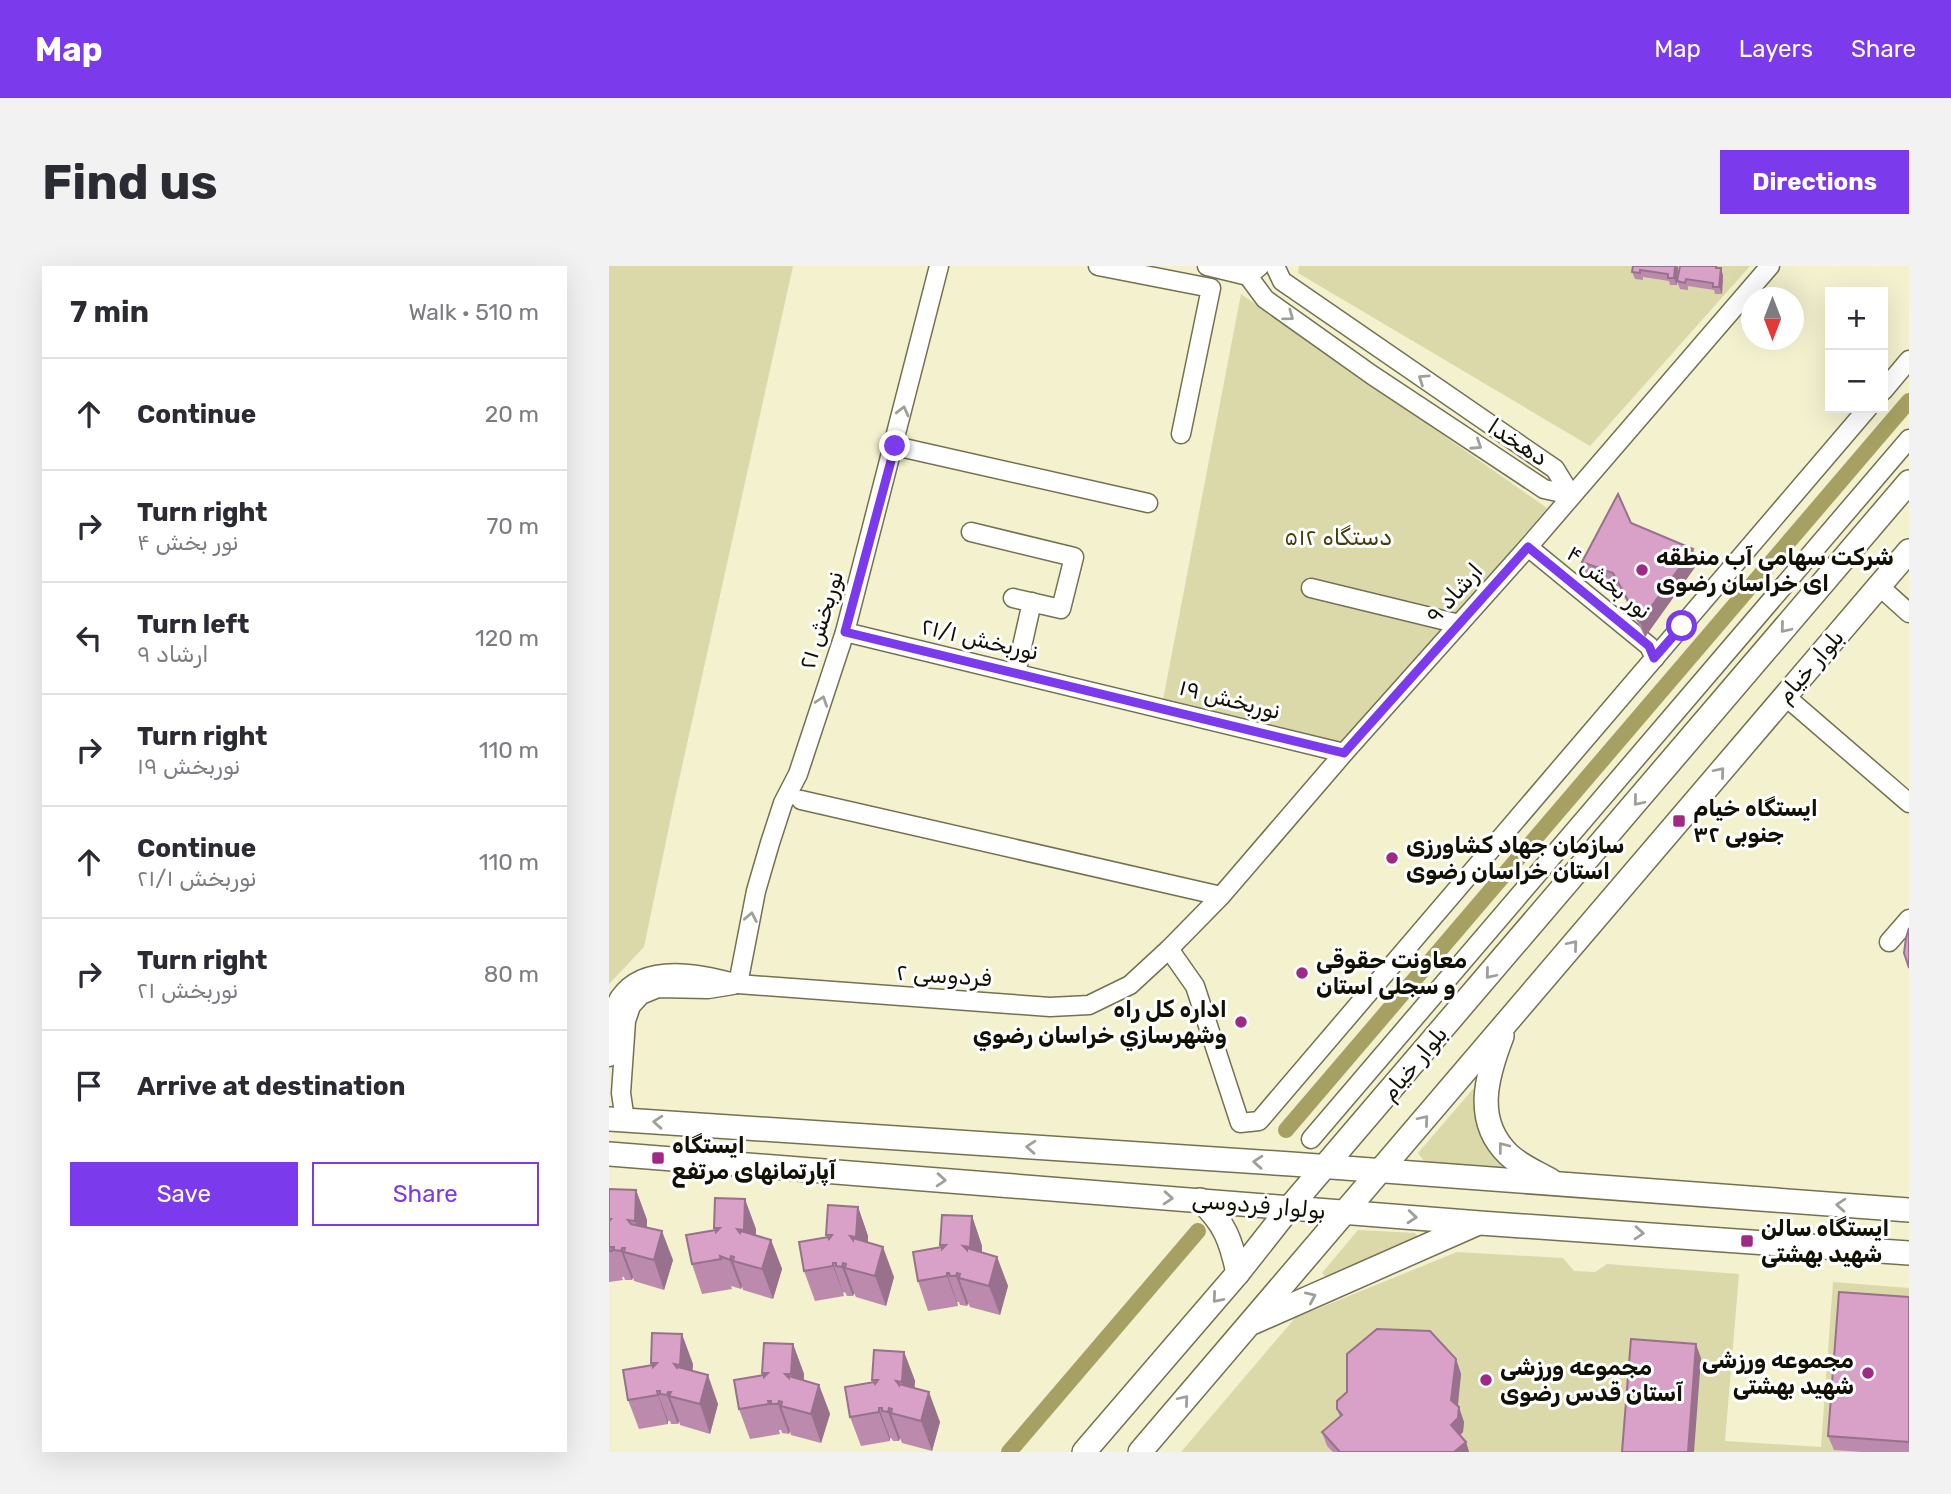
<!DOCTYPE html>
<html lang="en">
<head>
<meta charset="utf-8">
<style>
  :root { --surface:#fff; --page:#f2f2f3; --text:#2b2b33; --muted:#7c7c81; --line:#e1e1e2; --accent:#7c3aed }
  body { margin:0; font-family:Rubik,Vazirmatn,sans-serif; background:var(--page); color:var(--text) }
  .controls { position:absolute; right:21px; top:21px; display:grid; overflow:hidden; border-radius:0px; box-shadow:0 7px 28px #0002 }
  .controls button { width:63px; height:63px; display:grid; place-items:center; padding:0; border:0; border-bottom:2px solid var(--line); background:var(--surface); color:var(--text); font:35px sans-serif }
  .compass { position:absolute; left:1132px; top:21px; width:63px; height:63px; border-radius:50%; background:var(--surface); box-shadow:0 7px 28px #0002; rotate:180deg }
  .stop { position:absolute; width:21px; height:21px; margin:-16px; border:5px solid #7c3aed; border-radius:50%; background:#fff }
  .stop.end { background:#7c3aed; border-color:#fff; box-shadow:0 2px 7px #0008 }
  .list { margin:0; padding:0; list-style:none }
  h2 { display:flex; justify-content:space-between; align-items:center; height:91px; margin:0; padding:0 28px; font-size:30px }
  h2 small { font-size:23px; font-weight:400; color:var(--muted) }
  .list li { display:grid; grid-template-columns:46px 1fr auto; gap:21px; align-items:center; box-sizing:border-box; height:112px; padding:0 28px; border-top:2px solid var(--line) }
  .list b { display:block; font-size:26px; white-space:nowrap }
  .list p { margin:0; font-size:23px; white-space:nowrap; color:var(--muted) }
  .list em { font-size:23px; font-style:normal; color:var(--muted) }
  .actions { display:flex; gap:14px; padding:21px 28px }
  .actions a { flex:1; padding:16px 0; border:2px solid var(--accent); border-radius:0px; text-align:center; font-size:24px; color:var(--accent) }
  .actions .main { background:var(--accent); color:#fff }
  .icon { flex:none; width:38px; height:38px; fill:none; stroke:currentColor; stroke-width:2; stroke-linecap:round; stroke-linejoin:round }
  .map { position:relative; flex:none; width:1300px; height:1186px; overflow:hidden; border-radius:0px }
  header { display:flex; align-items:center; gap:42px; box-sizing:border-box; height:98px; padding:0 35px; background:var(--accent); color:#fff }
  header strong { font-size:33px }
  nav { display:flex; gap:38px; margin-inline-start:auto; font-size:24px }
  .intro { display:flex; align-items:center; justify-content:space-between; box-sizing:border-box; height:168px; padding:0 42px }
  h1 { margin:0; font-size:49px }
  .button { padding:18px 32px; border-radius:0px; background:var(--accent); color:#fff; font-size:24px; font-weight:700 }
  main { display:flex; gap:42px; padding:0 42px }
  aside { flex:1; background:var(--surface); border-radius:0px; box-shadow:0 7px 28px #0002 }
  .map>svg:first-child { display:block }
  .green { fill:#dbd8aa }
  .lines { fill:none; stroke-linecap:round; stroke-linejoin:round }
  .canal { stroke:#a6a162; stroke-width:16 }
  .minor-casing { stroke:#737152; stroke-width:21 }
  .major-casing { stroke:#737152; stroke-width:26 }
  .minor { stroke:#fff; stroke-width:18 }
  .major { stroke:#fff; stroke-width:23 }
  .wall { fill:#bb8aac }
  .shaded-wall { fill:#98718c }
  .building { fill:#d9a1c8; stroke:#98718c; stroke-width:2 }
  .oneway { stroke:#a0a09b }
  .route { stroke:#7c3aed; stroke-width:9 }
  .poi-dot { fill:#9e2a85; stroke:#fff; stroke-width:2.5 }
  .labels { text-anchor:middle; dominant-baseline:central; stroke-width:6; stroke-linejoin:round; paint-order:stroke }
  .street-label { font-size:23px; fill:#121105; stroke:#fff }
  .park-label { font-size:23px; fill:#433e0c; stroke:#fff }
  .poi-label { font-size:23px; font-weight:bold; fill:#121105; stroke:#fff; text-anchor:start }
</style>
</head>
<body>
<header>
<strong>Map</strong>
<nav><a>Map</a><a>Layers</a><a>Share</a></nav>
</header>
<div class="intro"><h1>Find us</h1><a class="button">Directions</a></div>
<main>
<aside>
<h2>7 min<small>Walk · 510 m</small></h2>
<ul class="list">
<li><svg class="icon" aria-label="ahead" viewBox="0 0 24 24"><path d="M12 20V5M6 11l6-6 6 6"/></svg><div><b>Continue</b></div><em>20 m</em></li>
<li><svg class="icon" aria-label="right" viewBox="0 0 24 24"><path d="M7 20v-9h11M14 6l5 5-5 5"/></svg><div><b>Turn right</b><p>نور بخش ۴</p></div><em>70 m</em></li>
<li><svg class="icon" aria-label="left" viewBox="0 0 24 24"><path d="M17 20v-9H6M10 6l-5 5 5 5"/></svg><div><b>Turn left</b><p>ارشاد ۹</p></div><em>120 m</em></li>
<li><svg class="icon" aria-label="right" viewBox="0 0 24 24"><path d="M7 20v-9h11M14 6l5 5-5 5"/></svg><div><b>Turn right</b><p>نوربخش ۱۹</p></div><em>110 m</em></li>
<li><svg class="icon" aria-label="ahead" viewBox="0 0 24 24"><path d="M12 20V5M6 11l6-6 6 6"/></svg><div><b>Continue</b><p>نوربخش ۲۱/۱</p></div><em>110 m</em></li>
<li><svg class="icon" aria-label="right" viewBox="0 0 24 24"><path d="M7 20v-9h11M14 6l5 5-5 5"/></svg><div><b>Turn right</b><p>نوربخش ۲۱</p></div><em>80 m</em></li>
<li><svg class="icon" aria-label="arrive" viewBox="0 0 24 24"><path d="M6 21V4h12l-3 4 3 4H6"/></svg><div><b>Arrive at destination</b></div></li>
</ul>
<div class="actions"><a class="main">Save</a><a>Share</a></div>
</aside>
<div class="map">
<svg width="1300" height="1186" viewBox="0 0 1300 1186">
  <rect width="100%" height="100%" fill="#f3f1ce"/>
  <g class="green">
    <polygon points="0,0 184,0 66,532 35,681 0,718"/>
    <polygon points="690,0 1141,0 981,180 689,7"/>
    <polygon points="632,28 938,242 736,481 553,439"/>
    <polygon points="865,822 866,833 903,905 818,899 809,887"/>
    <polygon points="749,964 806,967 809,971 718,1012 713,1007"/>
    <polygon points="848,986 954,992 965,1005 986,1006 998,998 1130,1008 1116,1175 1212,1181 1224,1016 1300,1022 1300,1186 572,1186 686,1052"/>
  </g>
  <g class="lines">
    <g class="canal">
      <polyline points="677,864 1300,135"/>
      <polyline points="400,1186 589,965"/>
    </g>
    <defs>
      <g id="minor">
        <polyline points="489,0 602,22 572,168"/>
        <polyline points="598,0 639,10 651,0"/>
        <polyline points="638,0 639,10 656,33 763,109 935,223 962,229"/>
        <polyline points="666,0 673,15 946,203 962,229"/>
        <polyline points="1274,125 1300,94"/>
        <polyline points="286,180 539,237"/>
        <polyline points="362,266 465,291 452,343 404,332"/>
        <polyline points="919,281 1040,380 1046,392"/>
        <polyline points="1270,320 1300,347"/>
        <polyline points="702,322 850,358"/>
        <polyline points="236,366 735,487"/>
        <polyline points="407,407 423,336"/>
        <polyline points="1176,430 1300,537"/>
        <polyline points="192,534 612,630"/>
        <polyline points="1280,676 1300,653"/>
        <polyline points="560,683 586,720 631,857 650,855 1259,142"/>
        <polyline points="129,718 147,625 161,577 174,537 189,508 236,366 330,0"/>
        <path d="M0,791C1,772 0,748 11,731C36,695 93,708 129,718L441,741L480,739L521,719L560,683L612,630L735,487L919,281L1161,0"/>
        <polyline points="16,854 12,827 17,755 22,740 32,729 49,722 99,723 124,719"/>
        <polyline points="702,873 1300,173"/>
      </g>
      <g id="major">
        <path d="M893,770C878,809 864,854 899,888C911,900 927,906 941,914"/>
        <polyline points="0,853 682,898 1300,944"/>
        <polyline points="0,888 871,957 1300,987"/>
        <path d="M591,934C616,957 622,975 629,1007"/>
        <polyline points="645,1056 867,958"/>
        <polyline points="475,1186 629,1007 681,941 1300,216"/>
        <polyline points="531,1186 1300,285"/>
      </g>
    </defs>
    <use href="#minor" class="minor-casing"/>
    <use href="#major" class="major-casing"/>
    <use href="#minor" class="minor"/>
    <use href="#major" class="major"/>
  </g>
  <g class="wall">
    <polygon points="1024,0 1069,0 1068,19 1061,19 1060,15 1034,11 1034,14 1026,13 1023,6"/>
    <polygon points="1071,0 1108,0 1109,2 1112,2 1114,10 1113,28 1106,28 1105,24 1079,20 1079,24 1071,23 1068,15"/>
    <polygon points="1022,257 1089,297 1036,371 1010,321 978,310 973,296"/>
    <polygon points="0,923 27,924 38,954 38,962 64,994 55,1024 25,1015 24,1011 23,1014 16,1014 15,1011 13,1011 14,1014 0,1016"/>
    <polygon points="249,941 259,970 259,977 285,1011 277,1040 247,1031 245,1027 244,1030 238,1030 236,1026 234,1027 235,1030 206,1035 195,1005 218,971 217,969"/>
    <polygon points="363,950 373,980 373,986 388,991 399,1020 391,1049 361,1041 359,1037 358,1040 351,1039 350,1036 348,1036 349,1040 319,1045 309,1015 332,981 331,979"/>
    <polygon points="105,962 147,963 147,970 162,974 173,1003 164,1033 134,1024 133,1020 132,1023 122,1020 123,1023 93,1028 83,998 106,964"/>
    <polygon points="1300,1031 1300,1186 1253,1186 1225,1184 1219,1170"/>
    <polygon points="184,1078 195,1108 195,1114 210,1119 221,1148 212,1177 182,1169 181,1165 180,1168 173,1167 172,1164 170,1164 171,1168 141,1173 130,1143 153,1109 153,1107"/>
    <polygon points="295,1086 306,1115 305,1122 331,1156 323,1185 293,1177 291,1172 290,1175 284,1175 282,1172 281,1172 281,1175 252,1180 241,1151 264,1116 263,1114"/>
    <polygon points="847,1093 852,1108 848,1140 855,1156 854,1166 851,1169 857,1176 860,1186 724,1186 718,1180 713,1166 731,1151 728,1143"/>
    <polygon points="42,1097 84,1098 83,1105 109,1138 101,1168 71,1159 70,1155 69,1158 62,1158 61,1155 59,1155 59,1158 30,1163 19,1134 42,1099"/>
  </g>
  <g class="shaded-wall">
    <polygon points="1066,0 1069,0 1068,19 1065,12"/>
    <polygon points="1112,2 1114,10 1113,28 1110,21"/>
    <polygon points="1084,283 1089,297 1036,371 1031,356"/>
    <polygon points="27,924 38,954 36,984 26,955"/>
    <polygon points="136,933 147,963 145,993 135,964"/>
    <polygon points="249,941 259,970 258,1000 247,971"/>
    <polygon points="363,950 373,980 372,1010 361,981"/>
    <polygon points="53,965 64,994 55,1024 45,994"/>
    <polygon points="162,974 173,1003 164,1033 153,1003"/>
    <polygon points="274,981 285,1011 277,1040 266,1010"/>
    <polygon points="13,982 24,1011 23,1014 12,985"/>
    <polygon points="122,990 133,1020 132,1023 121,994"/>
    <polygon points="388,991 399,1020 391,1049 380,1020"/>
    <polygon points="224,997 235,1030 224,1000"/>
    <polygon points="234,997 245,1027 244,1030 233,1001"/>
    <polygon points="338,1007 348,1036 349,1040 338,1010"/>
    <polygon points="348,1007 359,1037 358,1040 347,1010"/>
    <polygon points="73,1068 84,1098 82,1128 71,1099"/>
    <polygon points="184,1078 195,1108 193,1138 182,1108"/>
    <polygon points="1087,1078 1092,1092 1085,1186 1079,1186"/>
    <polygon points="295,1086 306,1115 304,1145 293,1116"/>
    <polygon points="847,1093 852,1108 848,1149 842,1134"/>
    <polygon points="99,1109 109,1138 101,1168 91,1138"/>
    <polygon points="210,1119 221,1148 212,1177 202,1148"/>
    <polygon points="48,1125 59,1155 59,1158 49,1129"/>
    <polygon points="59,1126 70,1155 69,1158 58,1129"/>
    <polygon points="320,1126 331,1156 323,1185 312,1155"/>
    <polygon points="170,1135 181,1165 180,1168 169,1138"/>
    <polygon points="850,1141 855,1156 854,1166 847,1173 842,1159"/>
    <polygon points="270,1142 281,1172 281,1175 270,1146"/>
    <polygon points="280,1142 291,1172 290,1175 279,1146"/>
    <polygon points="857,1176 860,1186 845,1186"/>
  </g>
  <g class="building">
    <polygon points="1024,0 1066,0 1065,12 1059,12 1059,8 1031,4 1031,7 1023,6"/>
    <polygon points="1071,0 1107,0 1107,2 1112,2 1110,21 1104,21 1104,17 1077,13 1076,17 1068,15"/>
    <polygon points="1009,228 1022,257 1084,283 1031,356 1004,307 973,296"/>
    <polygon points="1300,662 1300,702 1295,687 1297,672"/>
    <polygon points="0,923 27,924 26,955 19,954 22,958 53,965 45,994 15,986 16,982 13,982 12,985 5,984 5,981 2,981 3,985 0,985 0,955 2,953 0,953"/>
    <polygon points="106,932 136,933 135,964 128,963 131,967 132,965 162,974 153,1003 124,995 125,991 122,990 121,994 111,990 112,993 83,998 77,969 107,964 107,966 111,962 105,962"/>
    <polygon points="219,939 249,941 247,971 241,970 244,974 244,972 274,981 266,1010 236,1002 237,998 234,997 233,1001 227,1000 227,997 224,997 224,1000 195,1005 190,976 219,971 220,973 223,969 217,969"/>
    <polygon points="333,949 363,950 361,981 354,980 358,984 358,982 388,991 380,1020 350,1012 351,1008 348,1007 347,1010 341,1010 340,1007 338,1007 338,1010 309,1015 304,986 333,981 333,983 337,979 331,979"/>
    <polygon points="1230,1026 1300,1031 1300,1176 1219,1170"/>
    <polygon points="768,1063 821,1065 847,1093 842,1134 850,1141 849,1152 842,1159 857,1176 845,1186 731,1186 713,1166 733,1149 728,1143 728,1135 738,1126 738,1088"/>
    <polygon points="43,1067 73,1068 71,1099 65,1098 68,1102 69,1101 99,1109 91,1138 60,1130 62,1126 59,1126 58,1129 51,1128 51,1125 48,1125 49,1129 19,1134 14,1104 44,1099 44,1101 48,1097 42,1097"/>
    <polygon points="1022,1073 1087,1078 1079,1186 1013,1186"/>
    <polygon points="155,1077 184,1078 182,1108 176,1108 180,1112 180,1110 210,1119 202,1148 172,1140 173,1136 170,1135 169,1138 162,1138 162,1135 159,1135 160,1138 130,1143 125,1114 155,1109 155,1111 159,1107 153,1107"/>
    <polygon points="265,1084 295,1086 293,1116 287,1115 290,1119 290,1118 320,1126 312,1155 282,1147 283,1143 280,1142 279,1146 273,1145 273,1142 270,1142 270,1146 241,1151 236,1121 265,1116 266,1118 269,1114 263,1114"/>
  </g>
  <defs><path id="oneway-chevron" d="M-2-3.5L2.5 0L-2 3.5" fill="none" stroke-width="1.6" stroke-linecap="round" stroke-linejoin="round" transform="scale(1.75)"/></defs>
  <g class="oneway">
    <use href="#oneway-chevron" transform="translate(680 50) rotate(36)"/>
    <use href="#oneway-chevron" transform="translate(814 113) rotate(-146)"/>
    <use href="#oneway-chevron" transform="translate(294 145) rotate(-76)"/>
    <use href="#oneway-chevron" transform="translate(868 179) rotate(33)"/>
    <use href="#oneway-chevron" transform="translate(1176 362) rotate(130)"/>
    <use href="#oneway-chevron" transform="translate(213 435) rotate(-72)"/>
    <use href="#oneway-chevron" transform="translate(1111 506) rotate(-50)"/>
    <use href="#oneway-chevron" transform="translate(1029 535) rotate(130)"/>
    <use href="#oneway-chevron" transform="translate(142 651) rotate(-79)"/>
    <use href="#oneway-chevron" transform="translate(964 679) rotate(-50)"/>
    <use href="#oneway-chevron" transform="translate(881 708) rotate(130)"/>
    <use href="#oneway-chevron" transform="translate(815 854) rotate(-50)"/>
    <use href="#oneway-chevron" transform="translate(49 856) rotate(-176)"/>
    <use href="#oneway-chevron" transform="translate(422 881) rotate(-176)"/>
    <use href="#oneway-chevron" transform="translate(894 881) rotate(-128)"/>
    <use href="#oneway-chevron" transform="translate(649 896) rotate(-176)"/>
    <use href="#oneway-chevron" transform="translate(332 914) rotate(4)"/>
    <use href="#oneway-chevron" transform="translate(559 932) rotate(4)"/>
    <use href="#oneway-chevron" transform="translate(1232 939) rotate(-176)"/>
    <use href="#oneway-chevron" transform="translate(803 951) rotate(5)"/>
    <use href="#oneway-chevron" transform="translate(1030 967) rotate(4)"/>
    <use href="#oneway-chevron" transform="translate(702 1031) rotate(-24)"/>
    <use href="#oneway-chevron" transform="translate(608 1032) rotate(131)"/>
    <use href="#oneway-chevron" transform="translate(575 1134) rotate(-50)"/>
  </g>
  <g class="lines">
    <polyline class="route" points="286,180 236,366 735,487 919,281 1040,380 1045,392 1073,360"/>
  </g>
  <g class="poi-dot">
    <circle cx="1033" cy="304" r="7"/>
    <rect x="1063" y="548" width="14" height="14" rx="3.5"/>
    <circle cx="783" cy="592" r="7"/>
    <circle cx="693" cy="707" r="7"/>
    <circle cx="632" cy="756" r="7"/>
    <rect x="42" y="885" width="14" height="14" rx="3.5"/>
    <rect x="1131" y="968" width="14" height="14" rx="3.5"/>
    <circle cx="1259" cy="1107" r="7"/>
    <circle cx="877" cy="1114" r="7"/>
  </g>
  <g class="labels">
    <g class="street-label">
      <text transform="translate(909 176) rotate(33)">دهخدا</text>
      <text transform="translate(1000 316) rotate(39)">نور بخش ۴</text>
      <text transform="translate(845 327) rotate(-48)">ارشاد ۹</text>
      <text transform="translate(212 354) rotate(-73)">نوربخش ۲۱</text>
      <text transform="translate(371 373) rotate(13)">نوربخش ۲۱/۱</text>
      <text transform="translate(1201 400) rotate(-49)">بلوار خیام</text>
      <text transform="translate(621 433) rotate(14)">نوربخش ۱۹</text>
      <text transform="translate(335 709) rotate(4)">فردوسی ۲</text>
      <text transform="translate(805 797) rotate(-50)">بلوار خیام</text>
      <text transform="translate(650 939) rotate(5)">بولوار فردوسی</text>
    </g>
    <g class="park-label">
      <text x="729" y="271">۵۱۲ دستگاه</text>
    </g>
    <g class="poi-label">
      <text x="1047" y="291">شرکت سهامی آب منطقه<tspan x="1047" dy="26">ای خراسان رضوی</tspan></text>
      <text x="1084" y="542">ایستگاه خیام<tspan x="1084" dy="26">جنوبی ۳۲</tspan></text>
      <text x="797" y="579">سازمان جهاد کشاورزی<tspan x="797" dy="26">استان خراسان رضوی</tspan></text>
      <text x="707" y="694">معاونت حقوقی<tspan x="707" dy="26">و سجلی استان</tspan></text>
      <text x="618" y="743" text-anchor="end">اداره كل راه<tspan x="618" dy="26">وشهرسازي خراسان رضوي</tspan></text>
      <text x="63" y="879">ایستگاه<tspan x="63" dy="26">آپارتمانهای مرتفع</tspan></text>
      <text x="1152" y="962">ایستگاه سالن<tspan x="1152" dy="26">شهید بهشتی</tspan></text>
      <text x="1245" y="1094" text-anchor="end">مجموعه ورزشی<tspan x="1245" dy="26">شهید بهشتی</tspan></text>
      <text x="891" y="1101">مجموعه ورزشی<tspan x="891" dy="26">آستان قدس رضوی</tspan></text>
    </g>
  </g>
</svg>
<div class="controls">
<button>+</button>
<button>−</button>
</div>
<svg class="compass" viewBox="-18 -18 36 36"><path d="M0-13l5 13h-10z" fill="#e53935"/><path d="M0 13l5-13h-10z" fill="#7c7c81"/></svg>
<div class="stop" style="left:1073px;top:360px"></div>
<div class="stop end" style="left:286px;top:180px"></div>
</div>
</main>
</body>
</html>
